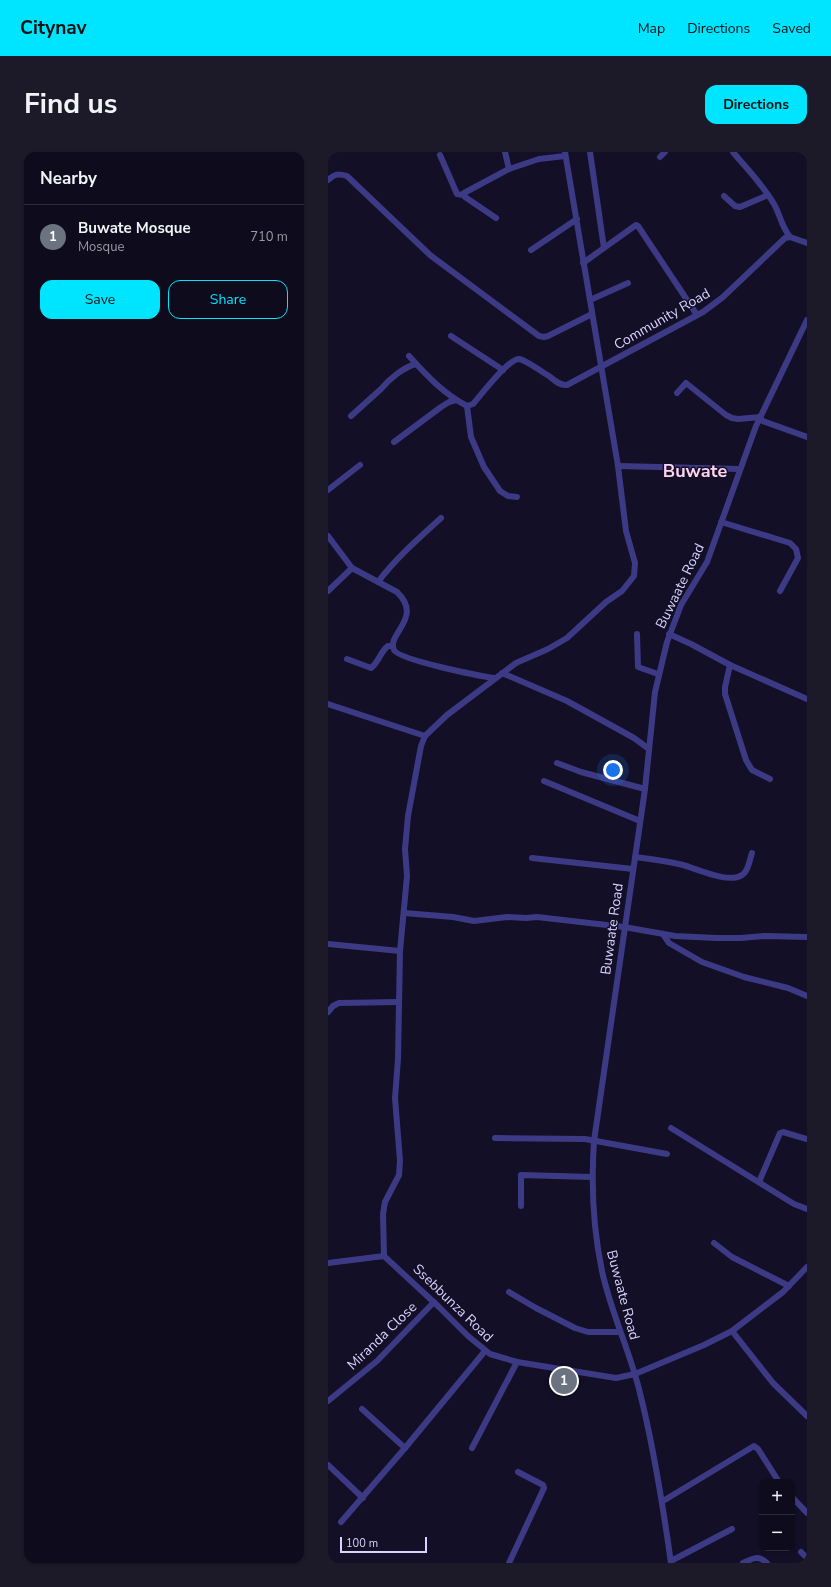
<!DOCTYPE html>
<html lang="en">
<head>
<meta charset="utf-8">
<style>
  :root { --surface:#0e0b1c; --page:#1c1929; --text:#f1f3f6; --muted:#9b9ba3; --line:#2e2b3b; --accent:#00e5ff }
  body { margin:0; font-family:"Nunito Sans",sans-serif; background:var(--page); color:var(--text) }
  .controls { position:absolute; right:12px; bottom:12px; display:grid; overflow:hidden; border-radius:8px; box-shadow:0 1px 3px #0004 }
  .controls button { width:36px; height:36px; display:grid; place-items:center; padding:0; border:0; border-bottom:1px solid var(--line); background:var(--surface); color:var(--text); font:20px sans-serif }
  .scale { position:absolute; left:12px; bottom:10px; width:87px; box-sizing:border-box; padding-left:4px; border:2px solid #d9d4ff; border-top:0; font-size:11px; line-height:14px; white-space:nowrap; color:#d9d4ff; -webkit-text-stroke:3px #130f26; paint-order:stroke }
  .you { position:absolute; left:285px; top:618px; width:14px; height:14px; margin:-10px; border:3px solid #fff; border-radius:50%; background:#1a73e8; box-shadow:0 0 0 6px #1a73e833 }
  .badge { display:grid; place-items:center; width:26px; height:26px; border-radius:50%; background:var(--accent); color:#fff; font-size:13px; font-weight:700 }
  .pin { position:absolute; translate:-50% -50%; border:2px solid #fff; box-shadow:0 1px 4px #0006 }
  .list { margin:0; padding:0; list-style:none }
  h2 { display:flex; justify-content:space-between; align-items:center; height:52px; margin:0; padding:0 16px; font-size:17px }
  h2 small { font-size:13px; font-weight:400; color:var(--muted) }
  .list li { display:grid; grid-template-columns:26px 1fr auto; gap:12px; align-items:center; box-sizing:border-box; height:64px; padding:0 16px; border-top:1px solid var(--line) }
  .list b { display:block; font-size:15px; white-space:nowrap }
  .list p { margin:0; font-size:13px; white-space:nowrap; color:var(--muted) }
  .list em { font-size:13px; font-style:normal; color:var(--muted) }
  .actions { display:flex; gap:8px; padding:12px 16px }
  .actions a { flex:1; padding:9px 0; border:1px solid var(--accent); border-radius:12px; text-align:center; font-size:14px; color:var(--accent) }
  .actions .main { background:var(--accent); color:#111 }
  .map { position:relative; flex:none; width:479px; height:1411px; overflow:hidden; border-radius:12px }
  header { display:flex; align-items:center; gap:24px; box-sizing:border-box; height:56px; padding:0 20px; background:var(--accent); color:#111 }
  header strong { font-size:19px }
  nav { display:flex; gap:22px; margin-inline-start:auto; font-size:14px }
  .intro { display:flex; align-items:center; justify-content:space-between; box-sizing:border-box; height:96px; padding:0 24px }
  h1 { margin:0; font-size:28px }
  .button { padding:10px 18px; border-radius:12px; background:var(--accent); color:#111; font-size:14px; font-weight:700 }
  main { display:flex; gap:24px; padding:0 24px }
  aside { flex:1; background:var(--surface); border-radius:12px; box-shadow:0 1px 3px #0004 }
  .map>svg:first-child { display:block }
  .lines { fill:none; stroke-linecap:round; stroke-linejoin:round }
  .minor { stroke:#3d3a85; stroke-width:6 }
  .labels { text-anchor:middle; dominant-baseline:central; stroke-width:3; stroke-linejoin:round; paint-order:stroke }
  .street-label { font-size:14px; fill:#d9d4ff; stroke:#130f26 }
  .district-label { font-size:18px; font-weight:bold; fill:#ffd6f0; stroke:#130f26 }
</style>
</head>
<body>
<header>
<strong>Citynav</strong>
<nav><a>Map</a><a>Directions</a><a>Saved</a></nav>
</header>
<div class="intro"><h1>Find us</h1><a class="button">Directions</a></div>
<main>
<aside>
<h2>Nearby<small></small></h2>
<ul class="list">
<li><span class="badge" style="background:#6b7280">1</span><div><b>Buwate Mosque</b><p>Mosque</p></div><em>710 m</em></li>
</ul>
<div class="actions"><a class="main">Save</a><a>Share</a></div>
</aside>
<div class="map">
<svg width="479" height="1411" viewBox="0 0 479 1411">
  <rect width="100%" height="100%" fill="#130f26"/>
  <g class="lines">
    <g class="minor">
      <polyline points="177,0 181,17"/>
      <polyline points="262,0 276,96"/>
      <path d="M405,0C419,17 435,33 446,52C453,64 452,72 462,85"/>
      <polyline points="112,3 129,42 135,43"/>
      <polyline points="332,5 337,0"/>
      <path d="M0,28C7,22 10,21 19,24L102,103L211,184L216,185L220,184L264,162"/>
      <polyline points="396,44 407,54 412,55 440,43"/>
      <polyline points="168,66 137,45 136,41 181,17 211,7 237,4"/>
      <polyline points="203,98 249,67"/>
      <polyline points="255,111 308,73 310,74 369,163"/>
      <polyline points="262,148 300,131"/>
      <polyline points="123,184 175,218"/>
      <path d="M81,204C99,224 116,242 139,254L145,252C153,243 180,207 191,207C198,208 214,220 221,224C226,228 232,234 239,233L375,160L395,145L457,86L462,85L479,91"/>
      <polyline points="349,241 358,231 398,263 404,266 410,267 433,265"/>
      <polyline points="139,254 143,285 156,315 172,339 180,344 189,345"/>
      <path d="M23,264L53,237C61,227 76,215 88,212"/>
      <polyline points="432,268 479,285"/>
      <polyline points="66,290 113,255 121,250 128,248"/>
      <polyline points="290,314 412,317"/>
      <polyline points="0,338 32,313"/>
      <polyline points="393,370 462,391 468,397 470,406 452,439"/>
      <path d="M0,384L24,416L69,440C96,466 58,482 66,498C71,508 152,524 166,526"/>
      <path d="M50,430C68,406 90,387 113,366"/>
      <polyline points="0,439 24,416"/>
      <polyline points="309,482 310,515 330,522"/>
      <polyline points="341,482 363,492 402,513 479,547"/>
      <path d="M19,507L43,516C51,510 52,500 60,494H65"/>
      <polyline points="402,513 397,535 397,542 418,608 424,618 442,627"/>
      <polyline points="174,521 239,549 306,586 321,597"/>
      <polyline points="0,552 97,584"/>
      <polyline points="229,611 253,620 317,637"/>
      <polyline points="216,629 312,669"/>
      <path d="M307,705C323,707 339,709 355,713C369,717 401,732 414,723C420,720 422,707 424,701"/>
      <polyline points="204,706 305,717"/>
      <polyline points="76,761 125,765 146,769 179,765 198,766 209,765 296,775 347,784 388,786 413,786 436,784 479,785"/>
      <polyline points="335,782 341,791 374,810 416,825 460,836 479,844"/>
      <polyline points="0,792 72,799"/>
      <polyline points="0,860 5,854 11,851 70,850"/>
      <polyline points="343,976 466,1052 479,1057"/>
      <polyline points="167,986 257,987 339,1002"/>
      <polyline points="431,1030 452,981 455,980 479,987"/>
      <polyline points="193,1054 193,1023 264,1025"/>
      <polyline points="386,1091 404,1105 461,1134"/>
      <polyline points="56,1104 55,1062 57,1050 71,1023 72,1009 67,946 70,907 72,799 79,724 77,697 80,664 93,594 97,584 119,563 188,511 220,497 239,486 278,450 294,439 306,424 307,411 298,379 290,314 237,0"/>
      <polyline points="0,1111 56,1104 111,1155 140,1184 162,1202 189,1210 288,1226 307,1222 376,1193 404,1179 455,1140 479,1115"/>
      <polyline points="181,1140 208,1156 247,1176 260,1180 292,1180"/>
      <polyline points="404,1179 445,1231 479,1264"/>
      <polyline points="0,1249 49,1209 106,1150"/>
      <polyline points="34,1257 77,1296"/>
      <polyline points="144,1296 189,1210"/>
      <polyline points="0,1313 35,1346"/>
      <polyline points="464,1345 479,1361"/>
      <polyline points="335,1349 426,1294 430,1297 451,1330"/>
      <polyline points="13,1370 77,1296 157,1199"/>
      <polyline points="473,1400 479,1406"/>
      <polyline points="343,1409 404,1377"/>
      <polyline points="181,1411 216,1336 215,1333 190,1320"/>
      <path d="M343,1411C335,1354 326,1297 312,1241C302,1199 283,1161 274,1119C265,1076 263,1032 266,989L317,637L327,540L339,490L353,453L379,410L428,274L479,168"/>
      <path d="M415,1411C425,1406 431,1403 439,1411"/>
    </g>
  </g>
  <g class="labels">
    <g class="street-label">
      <text transform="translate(334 167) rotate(-30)">Community Road</text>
      <text transform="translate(352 434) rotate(-64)">Buwaate Road</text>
      <text transform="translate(284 777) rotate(-82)">Buwaate Road</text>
      <text transform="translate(295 1143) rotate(75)">Buwaate Road</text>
      <text transform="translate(125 1151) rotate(44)">Ssebbunza Road</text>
      <text transform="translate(54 1184) rotate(-44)">Miranda Close</text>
    </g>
    <g class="district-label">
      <text x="367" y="319">Buwate</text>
    </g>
  </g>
</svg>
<div class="controls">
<button>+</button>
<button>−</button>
</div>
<div class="scale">100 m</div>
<div class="you"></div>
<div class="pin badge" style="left:236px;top:1229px;background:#6b7280">1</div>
</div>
</main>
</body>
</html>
